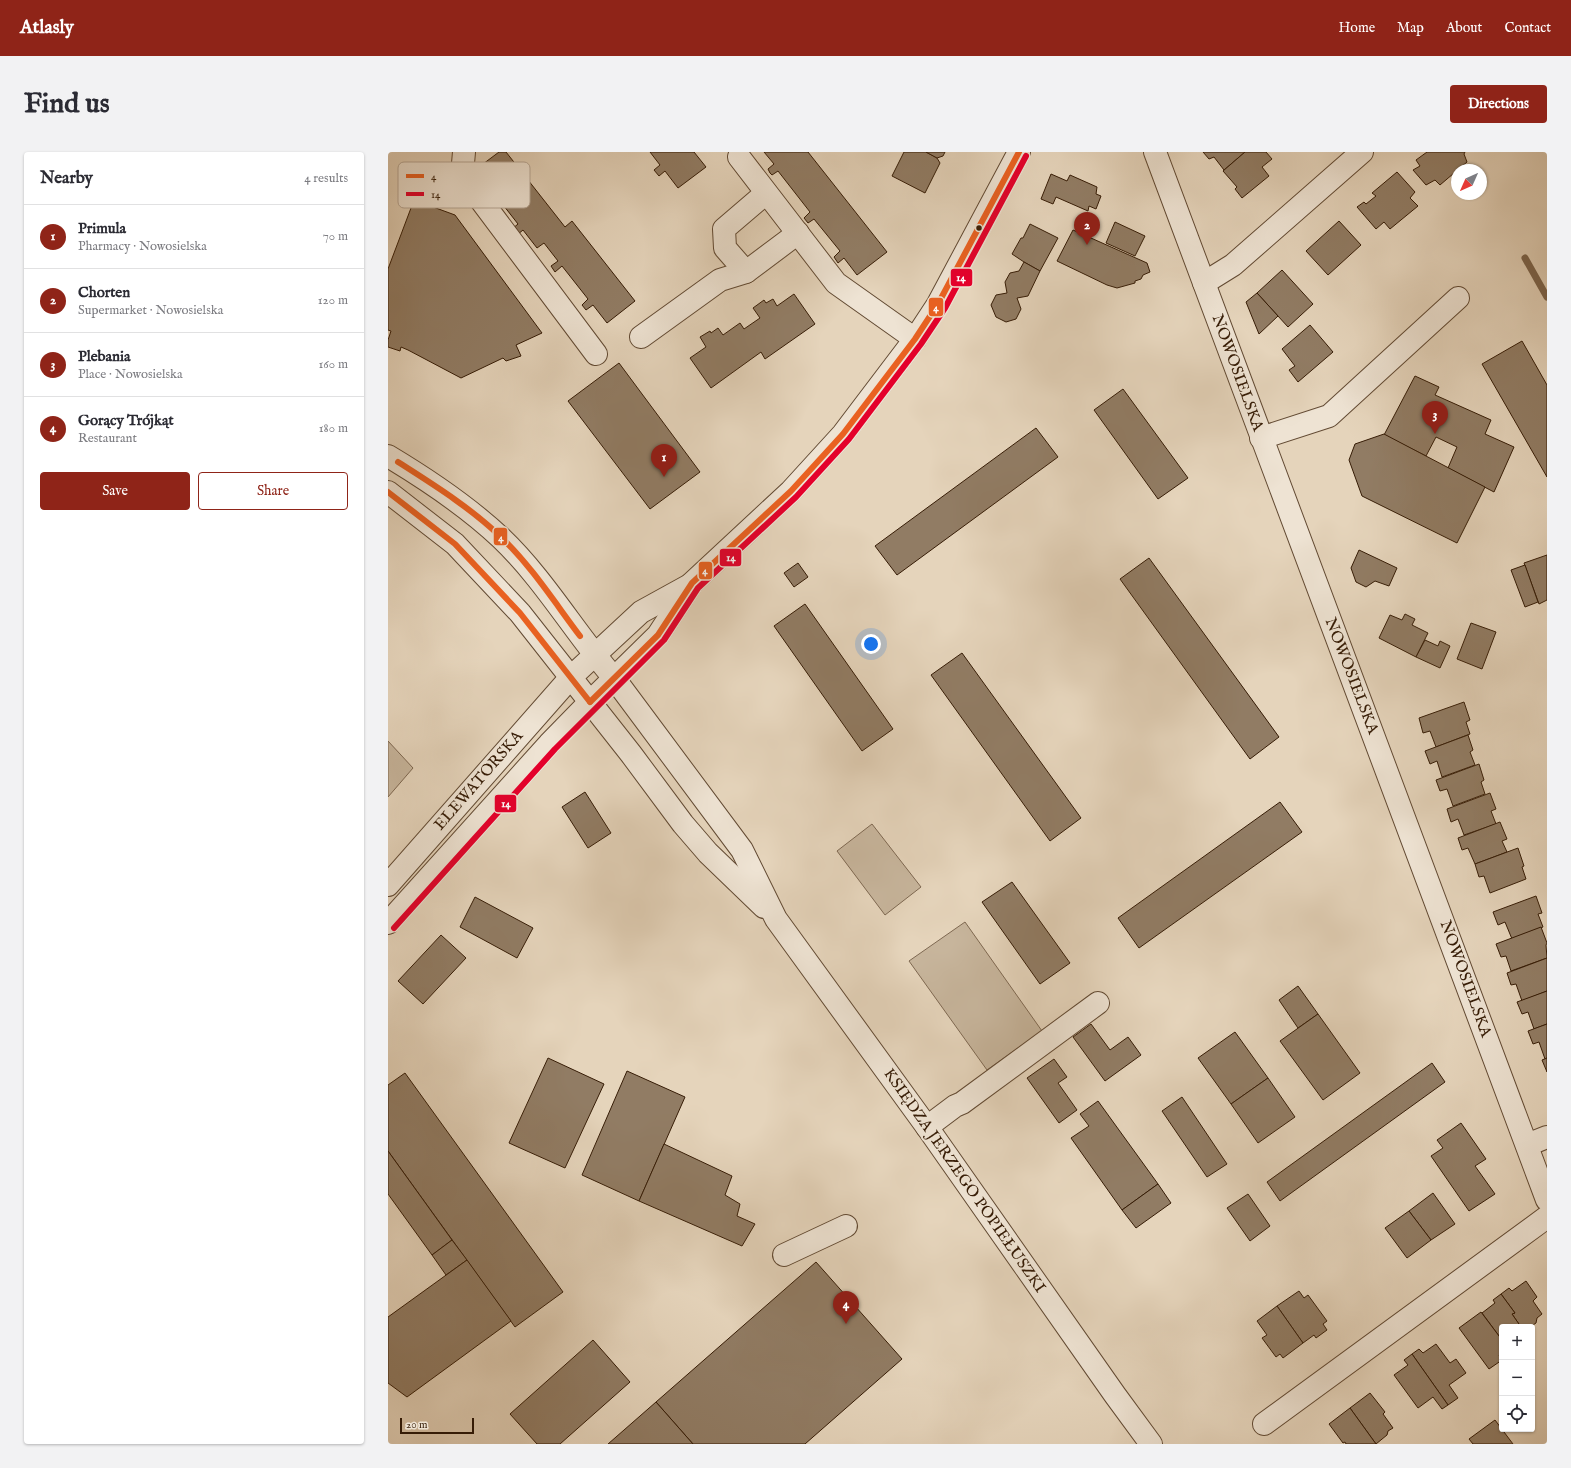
<!DOCTYPE html>
<html lang="en">
<head>
<meta charset="utf-8">
<style>
  :root { --surface:#fff; --page:#f2f2f3; --text:#2b2b33; --muted:#7c7c81; --line:#e1e1e2; --accent:#8f2418 }
  body { margin:0; font-family:"IM FELL English",serif; background:var(--page); color:var(--text) }
  .controls { position:absolute; right:12px; bottom:12px; display:grid; overflow:hidden; border-radius:4px; box-shadow:0 1px 3px #0004 }
  .controls button { width:36px; height:36px; display:grid; place-items:center; padding:0; border:0; border-bottom:1px solid var(--line); background:var(--surface); color:var(--text); font:20px sans-serif }
  .compass { position:absolute; left:1063px; top:12px; width:36px; height:36px; border-radius:50%; background:var(--surface); box-shadow:0 1px 3px #0004; rotate:225deg }
  .scale { position:absolute; left:12px; bottom:10px; width:74px; box-sizing:border-box; padding-left:4px; border:2px solid #361c06; border-top:0; font-size:11px; line-height:14px; white-space:nowrap; color:#361c06; -webkit-text-stroke:3px #eee3d3; paint-order:stroke }
  .you { position:absolute; left:483px; top:492px; width:14px; height:14px; margin:-10px; border:3px solid #fff; border-radius:50%; background:#1a73e8; box-shadow:0 0 0 6px #1a73e833 }
  .badge { display:grid; place-items:center; width:26px; height:26px; border-radius:50%; background:var(--accent); color:#fff; font-size:13px; font-weight:700 }
  .pin { position:absolute; translate:-50% -33px; filter:drop-shadow(0 1px 2px #0008) }
  .pin::after { content:''; position:absolute; top:21px; width:14px; height:12px; background:inherit; clip-path:polygon(0 0,100% 0,50% 100%) }
  .list { margin:0; padding:0; list-style:none }
  h2 { display:flex; justify-content:space-between; align-items:center; height:52px; margin:0; padding:0 16px; font-size:17px }
  h2 small { font-size:13px; font-weight:400; color:var(--muted) }
  .list li { display:grid; grid-template-columns:26px 1fr auto; gap:12px; align-items:center; box-sizing:border-box; height:64px; padding:0 16px; border-top:1px solid var(--line) }
  .list b { display:block; font-size:15px; white-space:nowrap }
  .list p { margin:0; font-size:13px; white-space:nowrap; color:var(--muted) }
  .list em { font-size:13px; font-style:normal; color:var(--muted) }
  .actions { display:flex; gap:8px; padding:12px 16px }
  .actions a { flex:1; padding:9px 0; border:1px solid var(--accent); border-radius:4px; text-align:center; font-size:14px; color:var(--accent) }
  .actions .main { background:var(--accent); color:#fff }
  .icon { flex:none; width:22px; height:22px; fill:none; stroke:currentColor; stroke-width:2; stroke-linecap:round; stroke-linejoin:round }
  .map { position:relative; flex:none; width:1159px; height:1292px; overflow:hidden; border-radius:4px }
  header { display:flex; align-items:center; gap:24px; box-sizing:border-box; height:56px; padding:0 20px; background:var(--accent); color:#fff }
  header strong { font-size:19px }
  nav { display:flex; gap:22px; margin-inline-start:auto; font-size:14px }
  .intro { display:flex; align-items:center; justify-content:space-between; box-sizing:border-box; height:96px; padding:0 24px }
  h1 { margin:0; font-size:28px }
  .button { padding:10px 18px; border-radius:4px; background:var(--accent); color:#fff; font-size:14px; font-weight:700 }
  main { display:flex; gap:24px; padding:0 24px }
  aside { flex:1; background:var(--surface); border-radius:4px; box-shadow:0 1px 3px #0004 }
  .map>svg:first-child { display:block }
  .green { fill:#c7b59c; stroke:#7e6851 }
  .lines { fill:none; stroke-linecap:round; stroke-linejoin:round }
  .stream { stroke:#7c654d; stroke-width:7 }
  .building { fill:#917c64; stroke:#361c06 }
  .minor-casing { stroke:#624a33; stroke-width:24 }
  .minor { stroke:#eee3d3; stroke-width:22 }
  .bus-1-casing { stroke:#eee3d3; stroke-width:9 }
  .bus-2-casing { stroke:#eee3d3; stroke-width:9 }
  .bus-1 { stroke:#e96121; stroke-width:6 }
  .bus-2 { stroke:#e4002b; stroke-width:6 }
  .bus-dot { fill:#361c06; stroke:#eee3d3; stroke-width:1.5 }
  .labels { text-anchor:middle; dominant-baseline:central; stroke-width:4; stroke-linejoin:round; paint-order:stroke }
  .street-label { font-size:16px; fill:#361c06; stroke:#eee3d3 }
  .key { fill:#eee3d3; stroke:#b7a796; stroke-width:1 }
  .key-label { font-size:11px; fill:#361c06 }
  .line-badge { stroke:#eee3d3; stroke-width:1.5 }
  .badge-label { font-size:11px; text-anchor:middle; font-weight:bold; fill:#fff }
</style>
</head>
<body>
<header>
<strong>Atlasly</strong>
<nav><a>Home</a><a>Map</a><a>About</a><a>Contact</a></nav>
</header>
<div class="intro"><h1>Find us</h1><a class="button">Directions</a></div>
<main>
<aside>
<h2>Nearby<small>4 results</small></h2>
<ul class="list">
<li><span class="badge">1</span><div><b>Primula</b><p>Pharmacy · Nowosielska</p></div><em>70 m</em></li>
<li><span class="badge">2</span><div><b>Chorten</b><p>Supermarket · Nowosielska</p></div><em>120 m</em></li>
<li><span class="badge">3</span><div><b>Plebania</b><p>Place · Nowosielska</p></div><em>160 m</em></li>
<li><span class="badge">4</span><div><b>Gorący Trójkąt</b><p>Restaurant</p></div><em>180 m</em></li>
</ul>
<div class="actions"><a class="main">Save</a><a>Share</a></div>
</aside>
<div class="map">
<svg width="1159" height="1292" viewBox="0 0 1159 1292">
  <rect width="100%" height="100%" fill="#e5d4bb"/>
  <filter id="stains"><feTurbulence type="fractalNoise" baseFrequency=".005" numOctaves="4"/><feColorMatrix values="0 0 0 0 .2 0 0 0 0 .09 0 0 0 0 .02 0 0 0 .5 -.17"/></filter>
  <radialGradient id="worn" r=".72"><stop offset=".6" stop-color="#630" stop-opacity="0"/><stop offset="1" stop-color="#630" stop-opacity=".3"/></radialGradient>
  <g class="green">
    <polygon points="0,589 25,616 0,645"/>
    <polygon points="484,672 533,735 497,763 449,699"/>
    <polygon points="577,770 654,879 599,918 521,809"/>
  </g>
  <g class="lines">
    <polyline class="stream" points="1137,106 1159,145"/>
  </g>
  <g class="building">
    <polygon points="111,0 118,0 177,75 184,69 247,149 219,171 205,153 198,158 194,153 200,147 174,114 167,120 163,114 170,109 156,91 149,96 135,78 129,83 124,77 130,72 105,40 99,45 94,40 100,35 87,18"/>
    <polygon points="262,0 306,0 318,15 290,36 277,19 271,24 266,18 272,13"/>
    <polygon points="376,0 420,0 499,100 469,123 456,106 450,111 446,105 452,99 426,67 420,71 416,66 422,60 390,19 384,23 382,21 380,17 386,12"/>
    <polygon points="516,0 538,0 549,6 552,11 537,41 504,24"/>
    <polygon points="538,0 557,0 555,4 549,6"/>
    <polygon points="815,0 857,0 836,18 826,5 821,7"/>
    <polygon points="857,0 878,0 884,7 874,15 881,24 854,46 847,37 849,35 835,19"/>
    <polygon points="1039,0 1077,0 1076,2 1079,10 1052,33 1047,28 1038,33 1025,18 1032,14 1028,8"/>
    <polygon points="1009,20 1027,40 1022,46 1030,54 1002,77 996,70 988,77 969,55 976,50 978,52 988,44 984,41"/>
    <polygon points="663,22 679,29 682,23 709,35 708,42 713,44 708,57 701,54 700,59 668,45 665,52 653,47"/>
    <polygon points="26,48 67,63 154,181 128,193 133,204 118,209 115,206 73,226 20,198 13,195 12,199 0,195 0,188 3,179 0,178 0,117"/>
    <polygon points="951,69 973,93 940,123 918,99"/>
    <polygon points="727,70 757,84 747,104 718,91"/>
    <polygon points="642,72 670,86 652,119 636,110 624,102 633,86 635,86"/>
    <polygon points="685,78 759,111 762,120 755,123 753,127 747,129 747,131 729,136 719,133 669,109"/>
    <polygon points="636,110 652,119 640,144 629,146 633,157 628,167 618,170 608,165 603,153 608,143 619,141 617,130 622,121 631,119"/>
    <polygon points="894,118 925,152 900,175 869,141"/>
    <polygon points="869,141 890,164 871,182 858,150"/>
    <polygon points="406,142 427,172 377,207 373,200 323,236 302,206 318,195 312,185 322,179 323,181 330,176 335,183 352,171 356,177 372,166 365,156 376,148 378,151 385,147 389,154"/>
    <polygon points="922,173 945,200 910,230 901,218 907,214 894,197"/>
    <polygon points="1134,189 1159,233 1159,325 1094,212"/>
    <polygon points="231,211 312,320 262,357 180,249"/>
    <polygon points="1027,224 1051,235 1047,243 1103,268 1097,282 1126,295 1106,340 1060,316 1069,295 1048,285 1038,304 996,283"/>
    <polygon points="735,237 800,326 770,347 706,258"/>
    <polygon points="648,276 670,305 509,423 487,394"/>
    <polygon points="996,282 1097,335 1069,391 974,344 961,308 967,292"/>
    <polygon points="971,398 1009,416 1001,434 987,429 978,435 968,430 963,416"/>
    <polygon points="1159,403 1159,448 1151,452 1136,411"/>
    <polygon points="761,406 891,585 862,607 732,427"/>
    <polygon points="410,411 420,425 406,435 396,421"/>
    <polygon points="1137,413 1150,450 1137,455 1123,418"/>
    <polygon points="417,452 505,577 474,599 386,474"/>
    <polygon points="1017,462 1027,467 1024,473 1040,481 1028,505 991,486 1002,463 1014,468"/>
    <polygon points="1083,471 1108,480 1094,517 1069,507"/>
    <polygon points="1037,488 1050,494 1052,489 1062,494 1052,516 1028,505"/>
    <polygon points="574,501 693,666 662,689 543,523"/>
    <polygon points="1076,550 1082,568 1078,570 1082,582 1048,595 1042,579 1035,581 1031,566"/>
    <polygon points="1080,583 1085,598 1082,600 1087,613 1054,625 1049,609 1042,612 1037,599"/>
    <polygon points="1091,612 1096,628 1093,630 1097,642 1065,654 1059,637 1052,639 1048,628"/>
    <polygon points="197,640 223,681 200,696 174,655"/>
    <polygon points="1102,641 1108,657 1103,659 1108,672 1076,683 1070,667 1063,670 1059,657"/>
    <polygon points="892,650 914,680 751,796 730,766"/>
    <polygon points="1112,670 1119,687 1114,689 1119,700 1087,712 1080,696 1074,698 1070,686"/>
    <polygon points="1130,696 1136,714 1134,715 1138,727 1102,741 1096,724 1091,725 1087,712"/>
    <polygon points="624,730 682,811 652,832 594,750"/>
    <polygon points="1148,744 1154,761 1150,762 1155,775 1124,787 1117,770 1110,773 1105,760"/>
    <polygon points="87,745 145,776 129,806 72,775"/>
    <polygon points="1153,775 1159,791 1158,793 1159,806 1123,819 1118,804 1113,805 1108,792"/>
    <polygon points="53,783 78,806 35,852 10,829"/>
    <polygon points="1159,806 1159,839 1134,849 1128,832 1123,833 1119,821"/>
    <polygon points="910,834 930,862 910,876 891,848"/>
    <polygon points="1159,839 1159,872 1146,877 1140,860 1134,862 1129,850"/>
    <polygon points="930,862 972,921 935,948 892,889"/>
    <polygon points="703,872 722,898 740,885 753,903 717,929 685,885"/>
    <polygon points="1159,872 1159,906 1157,907 1151,890 1145,892 1140,879"/>
    <polygon points="847,880 880,926 843,952 810,906"/>
    <polygon points="160,906 216,932 177,1016 121,991"/>
    <polygon points="1159,906 1159,920 1154,908"/>
    <polygon points="666,907 679,925 670,931 689,958 671,971 639,926"/>
    <polygon points="1044,911 1057,930 892,1049 879,1030"/>
    <polygon points="239,919 297,945 251,1049 194,1023"/>
    <polygon points="17,921 175,1140 127,1175 0,999 0,933"/>
    <polygon points="880,926 907,965 870,991 843,952"/>
    <polygon points="794,945 839,1012 819,1025 774,959"/>
    <polygon points="710,949 770,1032 734,1058 683,986 701,974 692,962"/>
    <polygon points="1073,971 1098,1007 1087,1014 1107,1042 1081,1059 1043,1004 1055,996 1049,988"/>
    <polygon points="276,992 344,1024 337,1043 352,1052 349,1064 367,1072 354,1094 251,1049"/>
    <polygon points="0,999 64,1088 44,1103 0,1042"/>
    <polygon points="770,1032 783,1051 748,1076 734,1058"/>
    <polygon points="1045,1041 1067,1072 1043,1088 1021,1059"/>
    <polygon points="860,1042 882,1074 862,1089 839,1056"/>
    <polygon points="1021,1059 1043,1088 1019,1106 997,1076"/>
    <polygon points="64,1088 79,1108 58,1123 44,1103"/>
    <polygon points="79,1108 123,1169 19,1245 0,1231 0,1165"/>
    <polygon points="428,1110 514,1207 417,1292 305,1292 268,1250"/>
    <polygon points="1138,1129 1149,1145 1145,1149 1154,1162 1149,1166 1148,1171 1142,1175 1133,1175 1124,1162 1127,1161 1113,1142 1121,1136 1124,1139"/>
    <polygon points="911,1139 916,1146 920,1143 939,1169 935,1172 939,1178 928,1186 926,1183 915,1191 889,1154"/>
    <polygon points="1113,1142 1127,1161 1124,1162 1133,1175 1114,1175 1114,1188 1094,1161 1107,1151 1105,1148"/>
    <polygon points="889,1154 915,1191 895,1206 892,1202 888,1205 874,1186 879,1183 869,1169"/>
    <polygon points="1093,1160 1114,1188 1114,1201 1111,1203 1114,1208 1101,1217 1071,1176"/>
    <polygon points="205,1188 242,1230 172,1292 149,1292 122,1262"/>
    <polygon points="1048,1192 1062,1211 1068,1207 1078,1221 1061,1233 1070,1246 1060,1253 1024,1202 1031,1197 1035,1201"/>
    <polygon points="1024,1202 1060,1253 1054,1257 1045,1245 1030,1256 1006,1223 1020,1213 1016,1208"/>
    <polygon points="982,1241 997,1260 995,1262 1005,1276 1000,1279 999,1283 988,1292 962,1256"/>
    <polygon points="268,1250 305,1292 220,1292"/>
    <polygon points="962,1256 988,1292 958,1292 957,1290 955,1291 941,1272"/>
    <polygon points="1107,1268 1125,1292 1085,1292 1081,1287"/>
  </g>
  <g class="lines">
    <defs>
      <g id="minor">
        <polyline points="76,0 74,23 208,202"/>
        <polyline points="767,0 1159,1048"/>
        <polyline points="351,5 448,131 527,187"/>
        <polyline points="358,120 337,96 336,77 378,41"/>
        <polyline points="816,131 845,113 974,0"/>
        <polyline points="253,185 332,128 358,120 410,81"/>
        <polyline points="873,286 941,264 1070,146"/>
        <path d="M0,304C40,328 79,354 113,386C156,427 187,481 226,526L354,698L388,767L539,975L727,1243L763,1292"/>
        <polyline points="0,340 67,392 132,461 243,602 295,672 320,701 376,755"/>
        <polyline points="0,733 183,525 253,460 302,433"/>
        <polyline points="0,771 161,592 202,550 270,483 304,431 403,339 455,282 527,187 550,152 631,0"/>
        <polyline points="539,975 567,954 574,951 710,851"/>
        <polyline points="1139,993 1159,985"/>
        <polyline points="396,1103 458,1074"/>
        <polyline points="876,1272 1159,1065"/>
      </g>
    </defs>
    <use href="#minor" class="minor-casing"/>
    <use href="#minor" class="minor"/>
    <defs>
      <g id="bus-1">
        <path d="M10,310C46,333 83,356 114,386C144,415 167,451 192,484"/>
        <polyline points="0,340 67,392 132,461 202,550"/>
        <polyline points="202,550 270,483 304,431 403,339 455,282 527,187 550,152 631,0"/>
      </g>
      <polyline id="bus-2" points="6,776 167,597 276,488 310,436 408,345 461,287 533,192 557,156 638,4"/>
    </defs>
    <use href="#bus-1" class="bus-1-casing"/>
    <use href="#bus-2" class="bus-2-casing"/>
    <use href="#bus-1" class="bus-1"/>
    <use href="#bus-2" class="bus-2"/>
  </g>
  <circle class="bus-dot" cx="591" cy="76" r="3.5"/>
  <g class="labels">
    <g class="street-label">
      <text transform="translate(849 221) rotate(70)">NOWOSIELSKA</text>
      <text transform="translate(963 524) rotate(69)">NOWOSIELSKA</text>
      <text transform="translate(91 629) rotate(-49)">ELEWATORSKA</text>
      <text transform="translate(1077 827) rotate(70)">NOWOSIELSKA</text>
      <text transform="translate(576 1029) rotate(55)">KSIĘDZA JERZEGO POPIEŁUSZKI</text>
    </g>
  </g>
  <rect x="10" y="10" width="132" height="46" rx="6" class="key"/>
  <rect x="18" y="22" width="18" height="4" fill="#e96121"/>
  <rect x="18" y="40" width="18" height="4" fill="#e4002b"/>
  <g class="key-label">
    <text x="43" y="28">4</text>
    <text x="43" y="46">14</text>
  </g>
  <g class="line-badge">
    <rect x="562" y="116" width="23" height="19" rx="4" fill="#e4002b"/>
    <rect x="540" y="145" width="16" height="20" rx="4" fill="#e96121"/>
    <rect x="105" y="375" width="15" height="19" rx="4" fill="#e96121"/>
    <rect x="331" y="396" width="23" height="19" rx="4" fill="#e4002b"/>
    <rect x="310" y="409" width="15" height="19" rx="4" fill="#e96121"/>
    <rect x="106" y="642" width="23" height="19" rx="4" fill="#e4002b"/>
  </g>
  <g class="badge-label">
    <text x="573" y="129">14</text>
    <text x="548" y="159">4</text>
    <text x="113" y="389">4</text>
    <text x="343" y="409">14</text>
    <text x="317" y="422">4</text>
    <text x="118" y="655">14</text>
  </g>
  <rect width="100%" height="100%" filter="url(#stains)"/>
  <rect width="100%" height="100%" fill="url(#worn)"/>
</svg>
<div class="controls">
<button>+</button>
<button>−</button>
<button><svg class="icon" aria-label="locate" viewBox="0 0 24 24"><circle cx="12" cy="12" r="6"/><path d="M12 2v4M12 18v4M2 12h4M18 12h4"/></svg></button>
</div>
<svg class="compass" viewBox="-18 -18 36 36"><path d="M0-13l5 13h-10z" fill="#e53935"/><path d="M0 13l5-13h-10z" fill="#7c7c81"/></svg>
<div class="scale">20 m</div>
<div class="you"></div>
<div class="pin badge" style="left:276px;top:325px">1</div>
<div class="pin badge" style="left:699px;top:93px">2</div>
<div class="pin badge" style="left:1047px;top:282px">3</div>
<div class="pin badge" style="left:458px;top:1172px">4</div>
</div>
</main>
</body>
</html>
